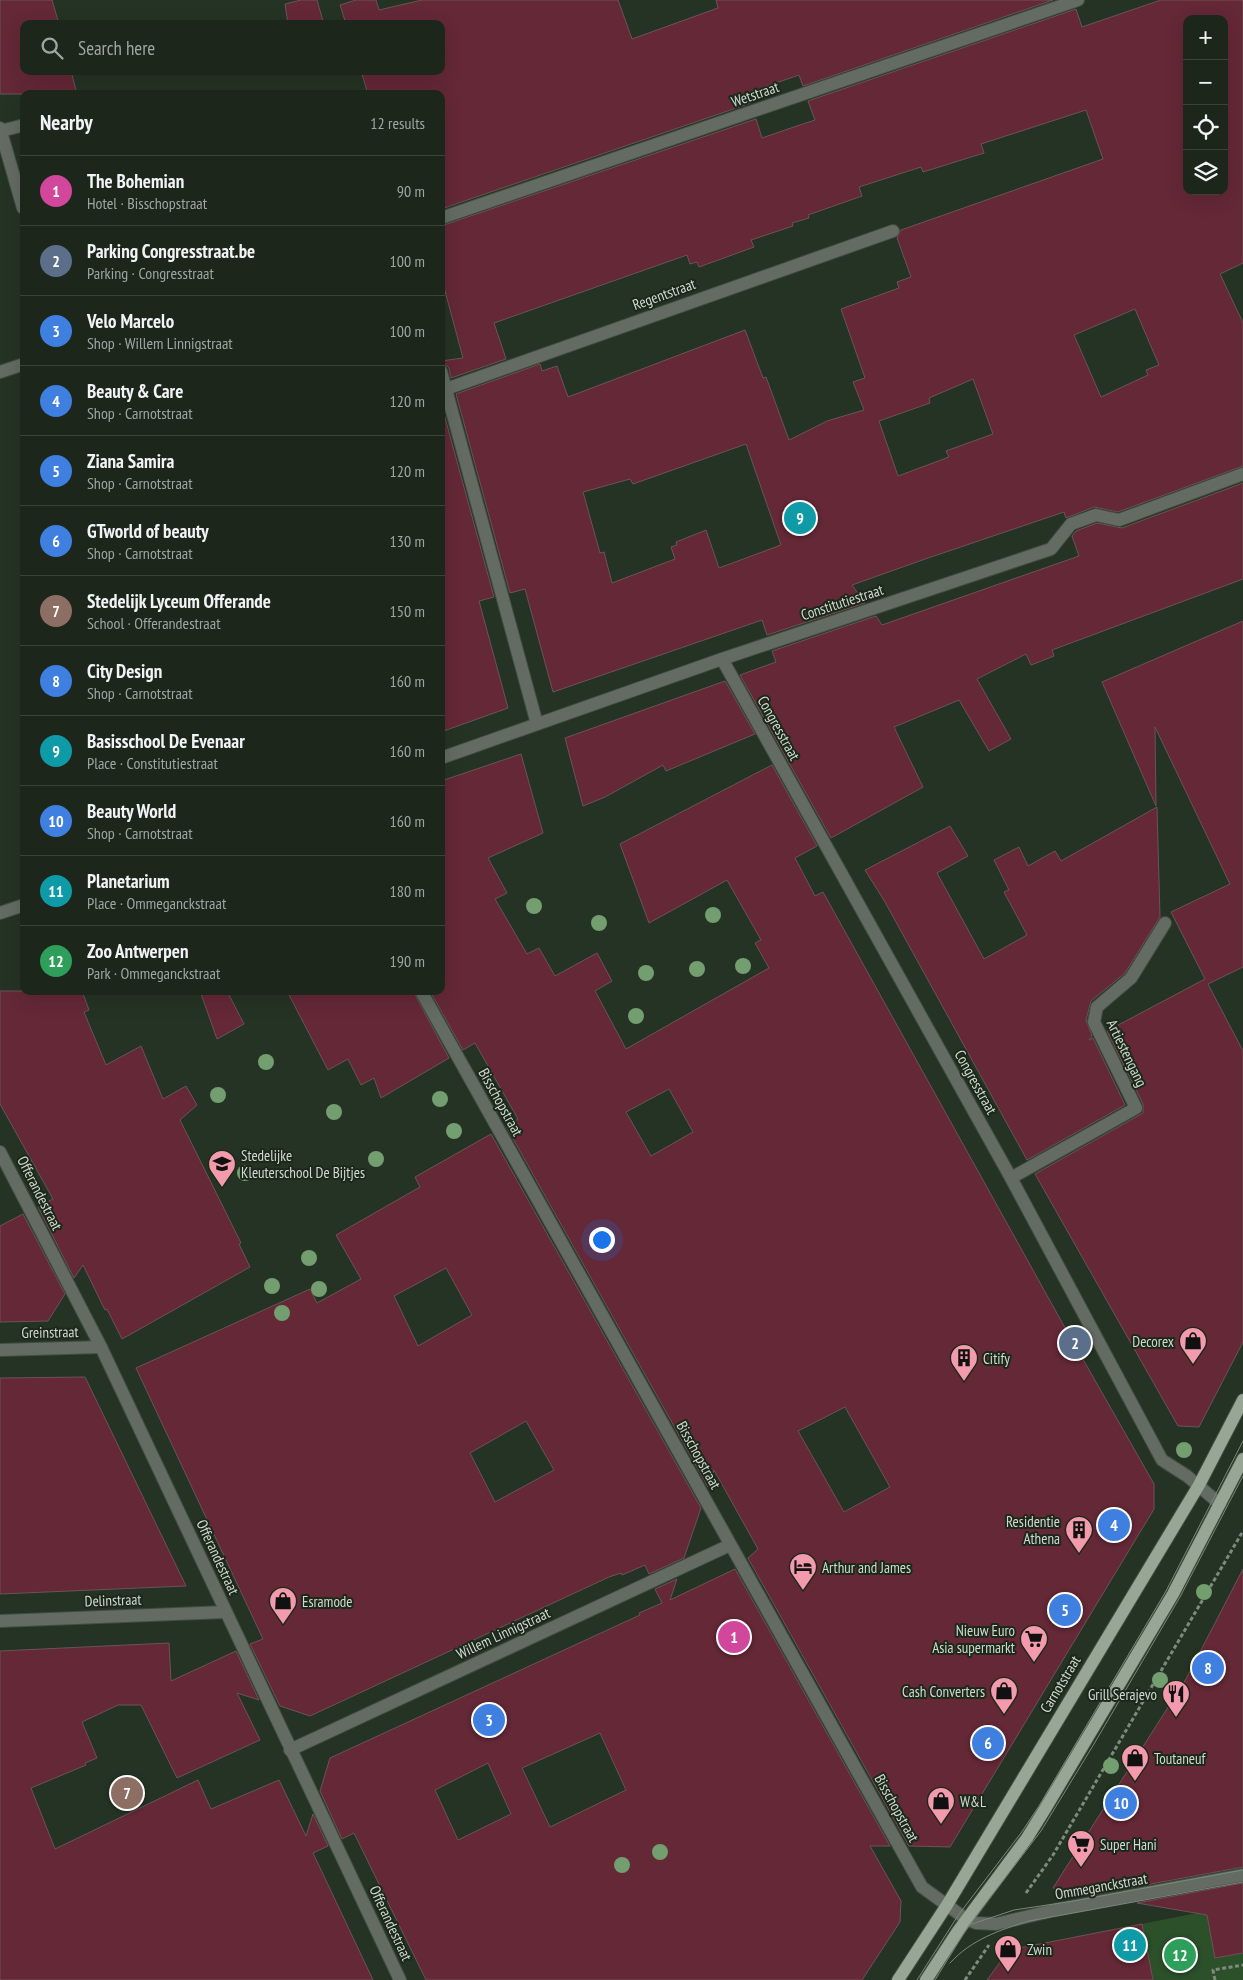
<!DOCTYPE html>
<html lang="en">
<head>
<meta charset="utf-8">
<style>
  :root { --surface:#1c261b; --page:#252e24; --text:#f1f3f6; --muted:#a0a5a3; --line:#3a433a; --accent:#ea580c }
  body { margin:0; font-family:"PT Sans Narrow",sans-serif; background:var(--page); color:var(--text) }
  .controls { position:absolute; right:15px; top:15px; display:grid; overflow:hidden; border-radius:10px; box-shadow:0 5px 20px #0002 }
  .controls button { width:45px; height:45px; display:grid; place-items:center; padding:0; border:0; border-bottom:1px solid var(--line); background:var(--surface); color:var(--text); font:25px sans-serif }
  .you { position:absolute; left:601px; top:1239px; width:18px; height:18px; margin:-12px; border:4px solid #fff; border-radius:50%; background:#1a73e8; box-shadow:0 0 0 8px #1a73e833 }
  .badge { display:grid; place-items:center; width:32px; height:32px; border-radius:50%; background:var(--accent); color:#fff; font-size:16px; font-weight:700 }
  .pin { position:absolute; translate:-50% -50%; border:2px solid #fff; box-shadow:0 1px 5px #0006 }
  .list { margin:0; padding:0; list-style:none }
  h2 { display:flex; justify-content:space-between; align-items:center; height:65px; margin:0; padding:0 20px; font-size:21px }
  h2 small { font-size:16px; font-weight:400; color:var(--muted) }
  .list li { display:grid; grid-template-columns:32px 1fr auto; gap:15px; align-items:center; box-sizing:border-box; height:70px; padding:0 20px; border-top:1px solid var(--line) }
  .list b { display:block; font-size:19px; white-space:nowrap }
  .list p { margin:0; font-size:16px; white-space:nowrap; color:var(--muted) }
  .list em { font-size:16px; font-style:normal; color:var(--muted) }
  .icon { flex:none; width:28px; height:28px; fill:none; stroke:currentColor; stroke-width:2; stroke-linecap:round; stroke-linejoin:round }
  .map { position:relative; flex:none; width:1243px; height:1980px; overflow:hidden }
  .search { position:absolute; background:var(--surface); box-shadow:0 5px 20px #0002; left:20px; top:20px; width:425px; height:55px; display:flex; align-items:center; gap:12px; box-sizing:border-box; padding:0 18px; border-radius:10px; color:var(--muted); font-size:19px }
  .panel { position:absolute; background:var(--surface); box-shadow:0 5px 20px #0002; left:20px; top:90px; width:425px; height:905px; border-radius:10px }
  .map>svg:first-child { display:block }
  .park { fill:#2c502a }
  .building { fill:#642837; stroke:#6b5357; fill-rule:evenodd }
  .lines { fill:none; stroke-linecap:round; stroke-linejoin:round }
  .minor-casing { stroke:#404e3f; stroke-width:14 }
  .major-casing { stroke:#404e3f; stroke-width:14 }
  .path { stroke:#7e8a7d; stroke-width:3; stroke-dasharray:4 2.5; stroke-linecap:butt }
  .minor { stroke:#646b63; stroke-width:12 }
  .major { stroke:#98a696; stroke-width:12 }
  .tram { stroke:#7b877a; stroke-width:1 }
  .tree { fill:#739e6f }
  .labels { text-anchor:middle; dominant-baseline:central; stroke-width:4; stroke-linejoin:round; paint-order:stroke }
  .street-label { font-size:15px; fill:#d0d9cf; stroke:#1c291a }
  .poi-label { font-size:15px; fill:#d0d9cf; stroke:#1c291a; text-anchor:start }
</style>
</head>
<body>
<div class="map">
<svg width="1243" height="1980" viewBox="0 0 1243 1980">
  <rect width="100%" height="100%" fill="#253324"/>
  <polygon class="park" points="1243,1904 1243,1980 1121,1980 1111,1930"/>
  <g class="building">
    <polygon points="0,0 52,0 59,24 24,24 24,71 71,71 77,94 0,94"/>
    <polygon points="301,0 317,0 323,21 310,24 288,24 285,4"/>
    <polygon points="356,0 376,0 379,10 422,0 618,0 632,39 718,8 716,0 1053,0 803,86 799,75 747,93 751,103 441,209 441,94 368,94 361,71 441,71 441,24 346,24 340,5"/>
    <path d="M1161,0H1243V263L1220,274L1243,323V466L1118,512L1094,507L1066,518L1064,512L928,558L852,585L865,603L767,635L762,620L553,692L525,589L510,593L456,394L540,364L542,371L557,366L568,397L745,330L763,378L766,377L789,440L827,421L864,410L853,382L865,378L841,309L899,288L897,282L911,277L897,238L901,230L1103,159L1086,110L981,144L984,153L923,172L921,167L859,187L862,196L808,215L809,218L792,223L793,226L751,240L754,247L699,267L697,262L690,264L687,255L494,323L506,359L451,378L449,368L446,365L441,363V361L463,358L441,276V226L756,119L762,138L788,129L815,120L808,101L1076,9L1082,27ZM1187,19H1224V191H1187ZM1135,309L1159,365L1146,370L1148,375L1101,397L1074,335ZM973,379L993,434L946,451L949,457L898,476L879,421L930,403L929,398ZM746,444L781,545L719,568L706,530L676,542L677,545L671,547L675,559L612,583L604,552L600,553L583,492L630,479L633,484Z"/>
    <polygon points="441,403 494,597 479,601 508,708 441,732"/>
    <polygon points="1243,483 1243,579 1052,650 1054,656 1031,665 1026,654 977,679 1011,739 989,751 959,700 894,727 923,787 831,838 740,675 776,662 772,651 876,616 882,625 1079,556 1072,536 1076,531 1097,523 1122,528"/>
    <polygon points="1243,621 1243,967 1208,984 1243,1051 1243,1342 1199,1427 1178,1426 1035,1174 1143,1113 1143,1104 1107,1031 1205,979 1171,912 1230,884 1155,727 1156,806 1102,682"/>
    <polygon points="725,681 755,734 666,771 663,765 605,797 583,806 565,738"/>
    <path d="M521,754L543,833L488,858L507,893L495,899L527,954L539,948L555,976L597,953L612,981L595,991L626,1049L769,968L755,943L761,940L727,880L649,923L620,844L772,765L817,846L795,858L815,896L823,892L1064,1326L1154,1484V1509L950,1847L909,1846L748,1558L758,1549L714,1470L708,1487L506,1126L518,1119L475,1043L463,1050L430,991H441V781ZM669,1089L693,1132L651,1156L626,1112ZM845,1407L890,1487L844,1512L798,1431Z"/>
    <polygon points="1157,807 1160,917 1125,973 1091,1001 1086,1020 1092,1036 1089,1040 1093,1038 1125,1105 1027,1160 885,902 865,870 950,826 968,856 937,873 984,959 1027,935 1004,892 1009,890 994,860 1019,847 1028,866 1055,851 1061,861"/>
    <polygon points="0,991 82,991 89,1010 84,1012 106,1065 141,1046 163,1099 186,1086 197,1105 180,1120 241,1243 239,1244 250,1267 122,1339 107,1309 105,1310 83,1265 74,1278 38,1207 53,1199 0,1104"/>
    <polygon points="200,991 227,991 244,1024 217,1039"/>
    <polygon points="287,991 413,991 449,1058 381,1098 374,1078 361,1085 348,1059 328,1070"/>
    <path d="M491,1134L701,1508L684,1558L649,1574L645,1565L622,1575L621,1573L609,1577L310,1716L280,1706L250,1644L263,1639L136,1368L310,1289L317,1303L361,1279L336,1235L420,1187L415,1177ZM446,1268L472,1315L418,1346L394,1296ZM526,1421L554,1470L495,1502L470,1453Z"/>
    <polygon points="23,1214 65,1294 48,1321 0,1322 0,1226"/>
    <polygon points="85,1377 186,1586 0,1594 0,1378"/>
    <path d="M735,1569L890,1846H870L901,1901L900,1922L862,1980H426L354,1833L342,1839L320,1791L330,1758L640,1615L639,1613L662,1603L655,1589L677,1579L670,1600ZM600,1733L626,1790L550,1827L522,1768ZM488,1763L511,1814L458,1840L435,1790Z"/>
    <polygon points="1243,1569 1243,1867 1091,1895 1053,1888 1186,1679"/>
    <polygon points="169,1643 171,1681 236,1651 259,1700 237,1693 260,1740 177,1778 141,1705 118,1705 82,1722 97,1758 85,1763 86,1765 31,1788 55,1849 198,1780 211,1809 279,1780 306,1836 313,1814 328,1846 313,1853 373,1980 0,1980 0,1651"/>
    <polygon points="1243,1883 1243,1953 1215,1958 1207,1915 1137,1903"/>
    <polygon points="1142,1924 1153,1980 987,1980 1009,1950"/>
  </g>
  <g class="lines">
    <defs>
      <g id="minor">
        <polyline points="0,128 23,208"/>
        <polyline points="1,131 24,125"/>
        <polyline points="441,218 1078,0"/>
        <polyline points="441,371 537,724"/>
        <polyline points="0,372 24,364"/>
        <polyline points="446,389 893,231"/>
        <polyline points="722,659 1011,1178 1162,1460 1187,1476 1220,1504"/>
        <polyline points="441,758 722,659 1051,549 1071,524 1096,515 1119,520 1243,474"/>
        <polyline points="0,913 24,905"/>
        <polyline points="421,991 922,1887 966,1919 976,1923 996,1924 1055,1910 1243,1875"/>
        <polyline points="0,1152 101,1347 400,1980"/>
        <polyline points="1011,1178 1136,1108 1094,1022 1097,1007 1131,978 1165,923"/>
        <polyline points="0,1350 101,1347"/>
        <polyline points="0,1621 226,1612"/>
        <polyline points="290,1750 730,1545"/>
      </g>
      <g id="major">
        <polyline points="898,1980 947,1905 1199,1485 1243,1400"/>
        <polyline points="926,1980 958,1931 1027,1838 1045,1809 1173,1594 1243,1459"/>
      </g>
    </defs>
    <use href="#minor" class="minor-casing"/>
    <use href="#major" class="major-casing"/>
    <g class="path">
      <polyline points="1026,1893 1053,1855 1243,1531"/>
      <polyline points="965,1980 989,1945"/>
      <polyline points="1215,1980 1213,1970 1243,1965"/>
    </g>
    <use href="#minor" class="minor"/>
    <use href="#major" class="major"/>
    <g class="tram">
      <polyline points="969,1925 1014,1910 1074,1901 1243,1870"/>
      <path d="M950,1963C972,1939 1000,1930 1029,1921L1243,1882"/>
      <polyline points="917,1980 959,1914 1021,1833 1039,1806 1166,1591 1243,1441"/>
      <polyline points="935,1980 969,1925 1041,1831 1094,1744 1180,1597 1243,1476"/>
    </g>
  </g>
  <g class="tree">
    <circle cx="534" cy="906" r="8"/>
    <circle cx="713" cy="915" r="8"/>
    <circle cx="599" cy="923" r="8"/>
    <circle cx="743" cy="966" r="8"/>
    <circle cx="697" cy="969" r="8"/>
    <circle cx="646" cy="973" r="8"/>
    <circle cx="636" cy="1016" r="8"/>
    <circle cx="266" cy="1062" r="8"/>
    <circle cx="218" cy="1095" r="8"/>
    <circle cx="440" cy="1099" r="8"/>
    <circle cx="334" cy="1112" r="8"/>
    <circle cx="454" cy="1131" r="8"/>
    <circle cx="376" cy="1159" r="8"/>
    <circle cx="245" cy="1173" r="8"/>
    <circle cx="309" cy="1258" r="8"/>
    <circle cx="272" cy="1286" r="8"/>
    <circle cx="319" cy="1289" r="8"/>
    <circle cx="282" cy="1313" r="8"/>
    <circle cx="1184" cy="1450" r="8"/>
    <circle cx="1204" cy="1592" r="8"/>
    <circle cx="1160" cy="1680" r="8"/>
    <circle cx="1111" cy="1766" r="8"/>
    <circle cx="660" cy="1852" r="8"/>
    <circle cx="622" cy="1865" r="8"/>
  </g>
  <defs>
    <symbol id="school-pin" viewBox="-11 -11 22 30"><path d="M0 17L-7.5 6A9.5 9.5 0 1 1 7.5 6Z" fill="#f39aac" stroke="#1c291a"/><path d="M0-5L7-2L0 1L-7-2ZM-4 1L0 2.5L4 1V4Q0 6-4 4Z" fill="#111"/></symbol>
    <symbol id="shop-pin" viewBox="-11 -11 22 30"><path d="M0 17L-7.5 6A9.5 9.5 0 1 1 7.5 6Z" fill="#f39aac" stroke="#1c291a"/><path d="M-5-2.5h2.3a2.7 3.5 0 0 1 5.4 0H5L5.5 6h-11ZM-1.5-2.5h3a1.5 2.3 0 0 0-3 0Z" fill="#111"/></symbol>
    <symbol id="building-pin" viewBox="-11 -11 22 30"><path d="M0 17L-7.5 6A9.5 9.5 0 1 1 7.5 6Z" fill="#f39aac" stroke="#1c291a"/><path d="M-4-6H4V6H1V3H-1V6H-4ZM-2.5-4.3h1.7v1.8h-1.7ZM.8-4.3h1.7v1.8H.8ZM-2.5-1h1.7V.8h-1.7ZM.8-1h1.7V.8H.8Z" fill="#111"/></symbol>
    <symbol id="hotel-pin" viewBox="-11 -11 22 30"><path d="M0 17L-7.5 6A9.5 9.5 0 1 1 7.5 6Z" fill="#f39aac" stroke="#1c291a"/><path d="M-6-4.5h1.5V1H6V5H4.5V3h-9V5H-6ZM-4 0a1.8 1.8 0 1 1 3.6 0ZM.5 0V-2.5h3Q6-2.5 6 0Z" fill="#111"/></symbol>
    <symbol id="supermarket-pin" viewBox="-11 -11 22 30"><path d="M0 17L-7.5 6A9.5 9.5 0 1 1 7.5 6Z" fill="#f39aac" stroke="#1c291a"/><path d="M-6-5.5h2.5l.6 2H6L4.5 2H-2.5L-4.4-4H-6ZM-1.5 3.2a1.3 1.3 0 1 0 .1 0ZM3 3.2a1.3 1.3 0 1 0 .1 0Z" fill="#111"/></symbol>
    <symbol id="restaurant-pin" viewBox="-11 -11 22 30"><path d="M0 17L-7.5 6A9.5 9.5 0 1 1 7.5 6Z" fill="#f39aac" stroke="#1c291a"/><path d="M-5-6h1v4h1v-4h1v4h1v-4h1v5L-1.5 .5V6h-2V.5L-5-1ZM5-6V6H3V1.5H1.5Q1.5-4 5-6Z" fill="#111"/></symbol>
  </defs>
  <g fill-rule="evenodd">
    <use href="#school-pin" x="206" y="1148" width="32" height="43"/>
    <use href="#shop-pin" x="1177" y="1325" width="32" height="43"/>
    <use href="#building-pin" x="948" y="1342" width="32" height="43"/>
    <use href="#building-pin" x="1063" y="1514" width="32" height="43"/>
    <use href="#hotel-pin" x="787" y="1551" width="32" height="43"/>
    <use href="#shop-pin" x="267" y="1585" width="32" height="43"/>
    <use href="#supermarket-pin" x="1018" y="1623" width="32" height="43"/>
    <use href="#shop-pin" x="988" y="1675" width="32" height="43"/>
    <use href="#restaurant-pin" x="1160" y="1678" width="32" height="43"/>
    <use href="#shop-pin" x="1119" y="1742" width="32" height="43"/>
    <use href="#shop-pin" x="925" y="1785" width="32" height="43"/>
    <use href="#supermarket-pin" x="1065" y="1828" width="32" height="43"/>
    <use href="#shop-pin" x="992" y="1933" width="32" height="43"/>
  </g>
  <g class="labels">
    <g class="street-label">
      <text transform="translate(755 94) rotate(-19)">Wetstraat</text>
      <text transform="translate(664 294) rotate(-20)">Regentstraat</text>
      <text transform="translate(842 602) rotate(-18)">Constitutiestraat</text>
      <text transform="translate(779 728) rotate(61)">Congresstraat</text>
      <text transform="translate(1127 1053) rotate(64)">Artiestengang</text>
      <text transform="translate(976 1082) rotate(61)">Congresstraat</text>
      <text transform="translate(501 1102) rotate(61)">Bisschopstraat</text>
      <text transform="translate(40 1193) rotate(63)">Offerandestraat</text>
      <text transform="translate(50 1332) rotate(-1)">Greinstraat</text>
      <text transform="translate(699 1455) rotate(61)">Bisschopstraat</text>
      <text transform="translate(218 1557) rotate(65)">Offerandestraat</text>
      <text transform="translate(113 1600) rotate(-2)">Delinstraat</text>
      <text transform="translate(503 1633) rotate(-25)">Willem Linnigstraat</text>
      <text transform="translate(1060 1684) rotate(-59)">Carnotstraat</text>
      <text transform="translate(897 1808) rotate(61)">Bisschopstraat</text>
      <text transform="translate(1101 1886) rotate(-10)">Ommeganckstraat</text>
      <text transform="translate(391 1923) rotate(65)">Offerandestraat</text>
    </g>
    <g class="poi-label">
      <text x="241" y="1155">Stedelijke<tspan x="241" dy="17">Kleuterschool De Bijtjes</tspan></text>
      <text x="1174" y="1341" text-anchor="end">Decorex</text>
      <text x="983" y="1358">Citify</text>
      <text x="1060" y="1521" text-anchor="end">Residentie<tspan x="1060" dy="17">Athena</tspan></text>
      <text x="822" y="1567">Arthur and James</text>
      <text x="302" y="1601">Esramode</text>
      <text x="1015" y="1630" text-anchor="end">Nieuw Euro<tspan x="1015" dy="17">Asia supermarkt</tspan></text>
      <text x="985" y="1691" text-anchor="end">Cash Converters</text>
      <text x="1157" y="1694" text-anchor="end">Grill Serajevo</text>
      <text x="1154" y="1758">Toutaneuf</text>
      <text x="960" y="1801">W&amp;L</text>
      <text x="1100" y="1844">Super Hani</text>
      <text x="1027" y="1949">Zwin</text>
    </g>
  </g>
</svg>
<div class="controls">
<button>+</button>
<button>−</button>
<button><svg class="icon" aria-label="locate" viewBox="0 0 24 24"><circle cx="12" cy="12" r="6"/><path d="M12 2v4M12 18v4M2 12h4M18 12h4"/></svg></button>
<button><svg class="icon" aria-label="layers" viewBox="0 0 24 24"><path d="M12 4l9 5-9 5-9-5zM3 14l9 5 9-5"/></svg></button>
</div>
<div class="you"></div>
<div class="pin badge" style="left:734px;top:1637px;background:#d1479c">1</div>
<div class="pin badge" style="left:1075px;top:1343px;background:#5c6f8a">2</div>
<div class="pin badge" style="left:489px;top:1720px;background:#3f7fe0">3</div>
<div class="pin badge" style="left:1114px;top:1525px;background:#3f7fe0">4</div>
<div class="pin badge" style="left:1065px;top:1610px;background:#3f7fe0">5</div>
<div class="pin badge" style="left:988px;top:1743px;background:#3f7fe0">6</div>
<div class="pin badge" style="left:127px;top:1793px;background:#8d6e63">7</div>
<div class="pin badge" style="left:1208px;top:1668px;background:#3f7fe0">8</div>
<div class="pin badge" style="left:800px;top:518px;background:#0f9aa8">9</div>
<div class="pin badge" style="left:1121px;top:1803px;background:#3f7fe0">10</div>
<div class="pin badge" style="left:1130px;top:1945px;background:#0f9aa8">11</div>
<div class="pin badge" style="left:1180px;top:1955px;background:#2e9e5b">12</div>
<div class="search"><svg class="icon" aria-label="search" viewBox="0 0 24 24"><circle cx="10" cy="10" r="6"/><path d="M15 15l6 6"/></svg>Search here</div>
<section class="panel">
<h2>Nearby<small>12 results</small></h2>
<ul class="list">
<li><span class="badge" style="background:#d1479c">1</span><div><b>The Bohemian</b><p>Hotel · Bisschopstraat</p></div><em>90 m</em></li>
<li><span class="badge" style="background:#5c6f8a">2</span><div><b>Parking Congresstraat.be</b><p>Parking · Congresstraat</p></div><em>100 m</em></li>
<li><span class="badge" style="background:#3f7fe0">3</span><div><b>Velo Marcelo</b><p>Shop · Willem Linnigstraat</p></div><em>100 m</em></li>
<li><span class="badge" style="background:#3f7fe0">4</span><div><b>Beauty &amp; Care</b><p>Shop · Carnotstraat</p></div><em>120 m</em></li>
<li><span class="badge" style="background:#3f7fe0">5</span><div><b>Ziana Samira</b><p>Shop · Carnotstraat</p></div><em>120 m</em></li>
<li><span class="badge" style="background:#3f7fe0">6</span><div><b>GTworld of beauty</b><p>Shop · Carnotstraat</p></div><em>130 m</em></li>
<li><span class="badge" style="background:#8d6e63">7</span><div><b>Stedelijk Lyceum Offerande</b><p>School · Offerandestraat</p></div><em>150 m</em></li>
<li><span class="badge" style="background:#3f7fe0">8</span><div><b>City Design</b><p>Shop · Carnotstraat</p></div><em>160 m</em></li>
<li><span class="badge" style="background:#0f9aa8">9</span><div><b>Basisschool De Evenaar</b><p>Place · Constitutiestraat</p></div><em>160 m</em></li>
<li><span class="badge" style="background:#3f7fe0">10</span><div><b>Beauty World</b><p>Shop · Carnotstraat</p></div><em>160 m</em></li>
<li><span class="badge" style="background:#0f9aa8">11</span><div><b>Planetarium</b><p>Place · Ommeganckstraat</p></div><em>180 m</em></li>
<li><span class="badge" style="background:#2e9e5b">12</span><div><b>Zoo Antwerpen</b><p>Park · Ommeganckstraat</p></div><em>190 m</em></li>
</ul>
</section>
</div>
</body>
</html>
